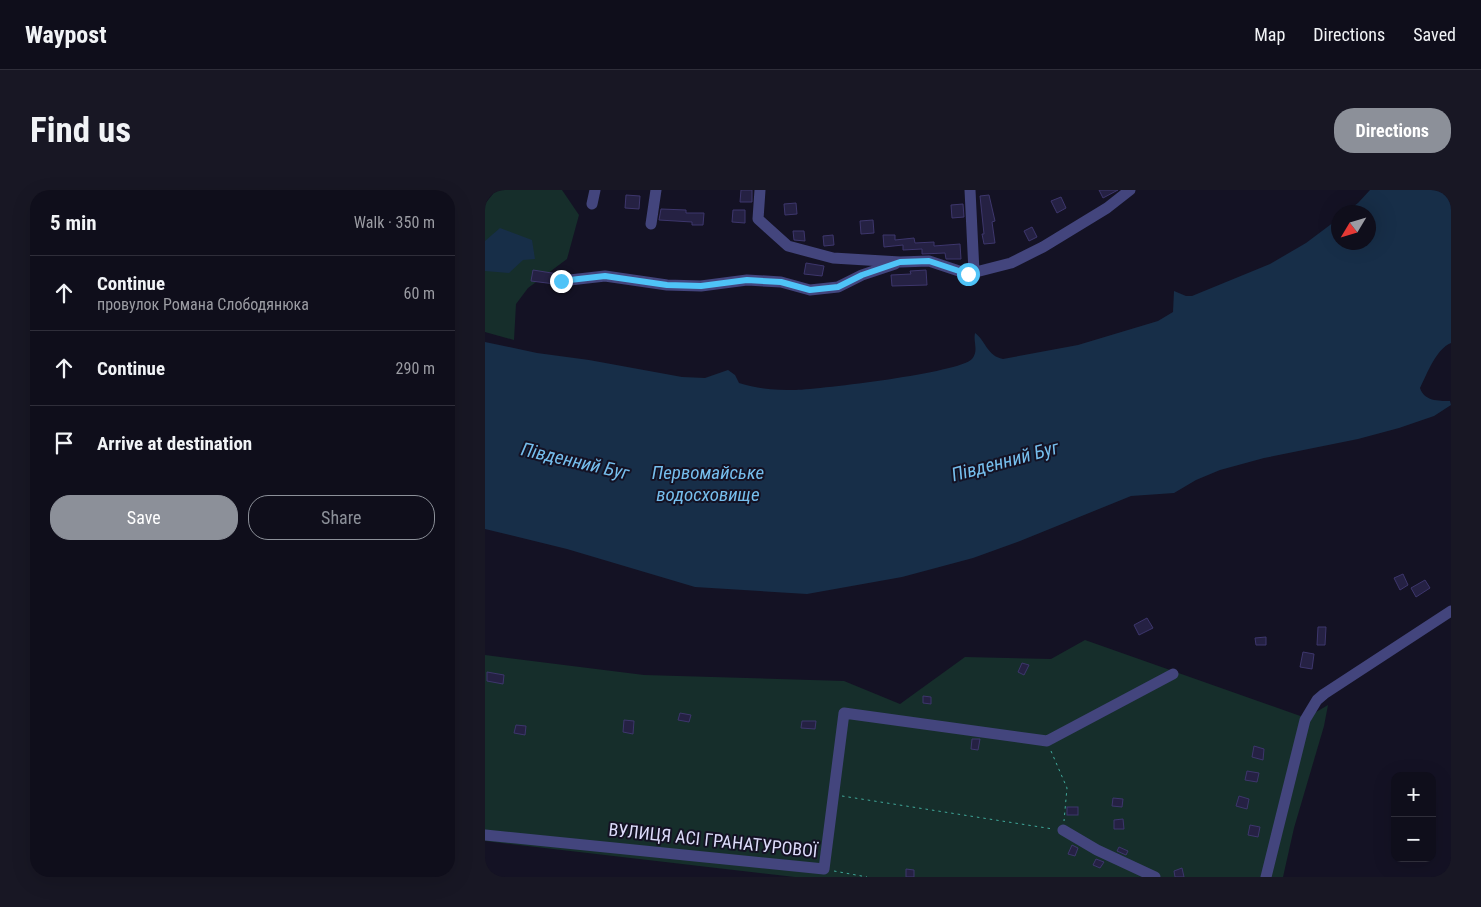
<!DOCTYPE html>
<html lang="en">
<head>
<meta charset="utf-8">
<style>
  :root { --surface:#0f0e1b; --page:#181724; --text:#f1f3f6; --muted:#9b9ca3; --line:#2f2e3a; --accent:#8c9099 }
  body { margin:0; font-family:"Roboto Condensed",sans-serif; background:var(--page); color:var(--text) }
  .controls { position:absolute; right:15px; bottom:15px; display:grid; overflow:hidden; border-radius:10px; box-shadow:0 5px 20px #0002 }
  .controls button { width:45px; height:45px; display:grid; place-items:center; padding:0; border:0; border-bottom:1px solid var(--line); background:var(--surface); color:var(--text); font:25px sans-serif }
  .compass { position:absolute; left:846px; top:15px; width:45px; height:45px; border-radius:50%; background:var(--surface); box-shadow:0 5px 20px #0002; rotate:232deg }
  .stop { position:absolute; width:15px; height:15px; margin:-11px; border:4px solid #4fc3f7; border-radius:50%; background:#fff }
  .stop.end { background:#4fc3f7; border-color:#fff; box-shadow:0 1px 5px #0008 }
  .list { margin:0; padding:0; list-style:none }
  h2 { display:flex; justify-content:space-between; align-items:center; height:65px; margin:0; padding:0 20px; font-size:21px }
  h2 small { font-size:16px; font-weight:400; color:var(--muted) }
  .list li { display:grid; grid-template-columns:32px 1fr auto; gap:15px; align-items:center; box-sizing:border-box; height:75px; padding:0 20px; border-top:1px solid var(--line) }
  .list b { display:block; font-size:19px; white-space:nowrap }
  .list p { margin:0; font-size:16px; white-space:nowrap; color:var(--muted) }
  .list em { font-size:16px; font-style:normal; color:var(--muted) }
  .actions { display:flex; gap:10px; padding:15px 20px }
  .actions a { flex:1; padding:11px 0; border:1px solid var(--accent); border-radius:20px; text-align:center; font-size:18px; color:var(--accent) }
  .actions .main { background:var(--accent); color:#fff }
  .icon { flex:none; width:28px; height:28px; fill:none; stroke:currentColor; stroke-width:2; stroke-linecap:round; stroke-linejoin:round }
  .map { position:relative; flex:none; width:966px; height:687px; overflow:hidden; border-radius:20px }
  header { display:flex; align-items:center; gap:30px; box-sizing:border-box; height:70px; padding:0 25px; background:var(--surface); border-bottom:1px solid var(--line) }
  header strong { font-size:24px }
  nav { display:flex; gap:28px; margin-inline-start:auto; font-size:18px }
  .intro { display:flex; align-items:center; justify-content:space-between; box-sizing:border-box; height:120px; padding:0 30px }
  h1 { margin:0; font-size:35px }
  .button { padding:12px 22px; border-radius:20px; background:var(--accent); color:#fff; font-size:18px; font-weight:700 }
  main { display:flex; gap:30px; padding:0 30px }
  aside { flex:1; background:var(--surface); border-radius:20px; box-shadow:0 5px 20px #0002 }
  .map>svg:first-child { display:block }
  .green { fill:#162e2b }
  .water { fill:#172e48 }
  .building { fill:#252143; stroke:#3d366c }
  .lines { fill:none; stroke-linecap:round; stroke-linejoin:round }
  .path { stroke:#40a99b; stroke-width:1; stroke-dasharray:2.5 4; stroke-linecap:butt }
  .minor { stroke:#43457d; stroke-width:11 }
  .route { stroke:#4fc3f7; stroke-width:6 }
  .labels { text-anchor:middle; dominant-baseline:central; stroke-width:4; stroke-linejoin:round; paint-order:stroke }
  .street-label { font-size:18px; fill:#dcdbfa; stroke:#141224 }
  .water-label { font-size:19px; font-style:italic; fill:#76beed; stroke:#141224 }
</style>
</head>
<body>
<header>
<strong>Waypost</strong>
<nav><a>Map</a><a>Directions</a><a>Saved</a></nav>
</header>
<div class="intro"><h1>Find us</h1><a class="button">Directions</a></div>
<main>
<aside>
<h2>5 min<small>Walk · 350 m</small></h2>
<ul class="list">
<li><svg class="icon" aria-label="ahead" viewBox="0 0 24 24"><path d="M12 20V5M6 11l6-6 6 6"/></svg><div><b>Continue</b><p>провулок Романа Слободянюка</p></div><em>60 m</em></li>
<li><svg class="icon" aria-label="ahead" viewBox="0 0 24 24"><path d="M12 20V5M6 11l6-6 6 6"/></svg><div><b>Continue</b></div><em>290 m</em></li>
<li><svg class="icon" aria-label="arrive" viewBox="0 0 24 24"><path d="M6 21V4h12l-3 4 3 4H6"/></svg><div><b>Arrive at destination</b></div></li>
</ul>
<div class="actions"><a class="main">Save</a><a>Share</a></div>
</aside>
<div class="map">
<svg width="966" height="687" viewBox="0 0 966 687">
  <rect width="100%" height="100%" fill="#141224"/>
  <g class="green">
    <polygon points="11,0 77,0 94,25 82,69 43,98 31,114 29,150 0,142 0,14"/>
    <polygon points="600,450 821,528 843,515 839,536 809,638 798,687 310,687 0,651 0,465 159,485 359,491 415,514 480,467 566,469"/>
  </g>
  <g class="water">
    <path d="M885,0H966V153C951,159 942,184 935,198C939,211 953,211 965,211L966,215L949,226L914,238L873,249L779,268L735,280L711,290L689,303L646,306L535,351L488,368L417,387L322,404L210,397L82,359L0,339V152L52,163L104,170L197,187L220,188L243,180L250,185L254,193C272,199 292,200 311,200C336,199 474,183 487,169C494,161 488,152 490,143C501,151 502,166 518,169L593,155L673,131L688,122L689,101L701,106H707L785,74L821,53L853,29L854,52H884V22H861L873,13Z"/>
    <polygon points="15,38 47,50 50,69 38,70 24,83 0,81 0,51"/>
  </g>
  <g class="building">
    <polygon points="256,0 267,0 267,12 255,12"/>
    <polygon points="614,0 633,0 618,8"/>
    <polygon points="141,5 155,6 154,19 140,18"/>
    <polygon points="504,5 510,31 507,32 510,53 499,54 497,44 499,44 495,6"/>
    <polygon points="576,7 581,18 572,23 566,11"/>
    <polygon points="311,13 312,24 300,25 299,14"/>
    <polygon points="478,14 479,27 467,28 466,15"/>
    <polygon points="176,19 201,20 201,23 219,23 218,35 207,35 207,32 174,30"/>
    <polygon points="248,20 260,20 260,33 247,32"/>
    <polygon points="388,30 389,43 376,44 375,31"/>
    <polygon points="547,37 552,47 544,51 539,41"/>
    <polygon points="308,41 319,41 320,51 309,50"/>
    <polygon points="348,45 349,55 339,56 338,46"/>
    <polygon points="398,45 410,45 410,50 429,48 430,53 449,52 449,56 475,54 476,69 461,69 460,63 437,64 437,59 418,60 418,55 399,57"/>
    <polygon points="321,73 339,76 337,86 319,84"/>
    <polygon points="48,80 73,84 69,88 70,94 46,91"/>
    <polygon points="441,80 442,95 407,96 406,85 426,84 425,81"/>
    <polygon points="918,384 923,395 915,400 909,388"/>
    <polygon points="940,390 945,398 931,407 926,398"/>
    <polygon points="662,428 668,438 654,445 649,435"/>
    <polygon points="833,437 841,437 840,455 832,455"/>
    <polygon points="781,447 781,455 771,455 770,448"/>
    <polygon points="818,462 829,464 827,479 815,477"/>
    <polygon points="537,473 544,475 539,485 533,482"/>
    <polygon points="2,482 19,485 18,494 2,491"/>
    <polygon points="438,506 446,507 446,514 438,513"/>
    <polygon points="195,523 206,525 204,532 193,530"/>
    <polygon points="139,530 149,531 148,544 138,542"/>
    <polygon points="317,531 331,531 330,539 316,538"/>
    <polygon points="31,535 41,536 40,545 29,543"/>
    <polygon points="487,549 495,549 493,560 486,559"/>
    <polygon points="769,556 779,559 778,570 767,567"/>
    <polygon points="762,581 774,583 772,592 760,590"/>
    <polygon points="754,606 764,609 762,619 751,616"/>
    <polygon points="628,608 638,609 637,617 627,616"/>
    <rect x="582" y="617" width="11" height="8"/>
    <polygon points="638,629 639,639 629,639 629,630"/>
    <polygon points="765,635 775,637 773,647 763,645"/>
    <polygon points="587,655 593,658 590,666 583,664"/>
    <polygon points="634,657 643,661 641,665 632,661"/>
    <polygon points="611,669 619,672 615,678 608,675"/>
    <polygon points="697,678 699,687 690,687 689,681"/>
    <polygon points="421,679 429,680 429,687 421,687"/>
  </g>
  <g class="lines">
    <g class="path">
      <polyline points="566,561 582,598 579,631"/>
      <polyline points="357,606 568,639"/>
      <polyline points="349,681 382,687"/>
    </g>
    <g class="minor">
      <polyline points="275,0 273,29 303,56 348,68 415,72 444,71 483,84 526,73 558,57 622,18 645,0"/>
      <polyline points="485,0 489,82"/>
      <polyline points="107,14 110,0"/>
      <polyline points="166,34 171,0"/>
      <polyline points="76,91 120,86 182,95 216,96 262,90 296,92 325,100 353,97 377,85 410,74"/>
      <polyline points="578,640 612,660 670,687"/>
      <polyline points="0,645 339,679 359,523 562,551 688,484"/>
      <polyline points="781,687 820,530 832,510 839,504 966,421"/>
    </g>
  </g>
  <g class="lines">
    <polyline class="route" points="76,91 120,86 182,95 216,96 262,90 296,92 325,100 353,97 377,85 415,72 444,71 483,84"/>
  </g>
  <g class="labels">
    <g class="street-label">
      <text transform="translate(228 650) rotate(6)">ВУЛИЦЯ АСІ ГРАНАТУРОВОЇ</text>
    </g>
    <g class="water-label">
      <text transform="translate(90 271) rotate(13)">Південний Буг</text>
      <text transform="translate(520 271) rotate(-15)">Південний Буг</text>
      <text x="223" y="282">Первомайське<tspan x="223" dy="22">водосховище</tspan></text>
    </g>
  </g>
</svg>
<div class="controls">
<button>+</button>
<button>−</button>
</div>
<svg class="compass" viewBox="-18 -18 36 36"><path d="M0-13l5 13h-10z" fill="#e53935"/><path d="M0 13l5-13h-10z" fill="#9b9ca3"/></svg>
<div class="stop" style="left:483px;top:84px"></div>
<div class="stop end" style="left:76px;top:91px"></div>
</div>
</main>
</body>
</html>
